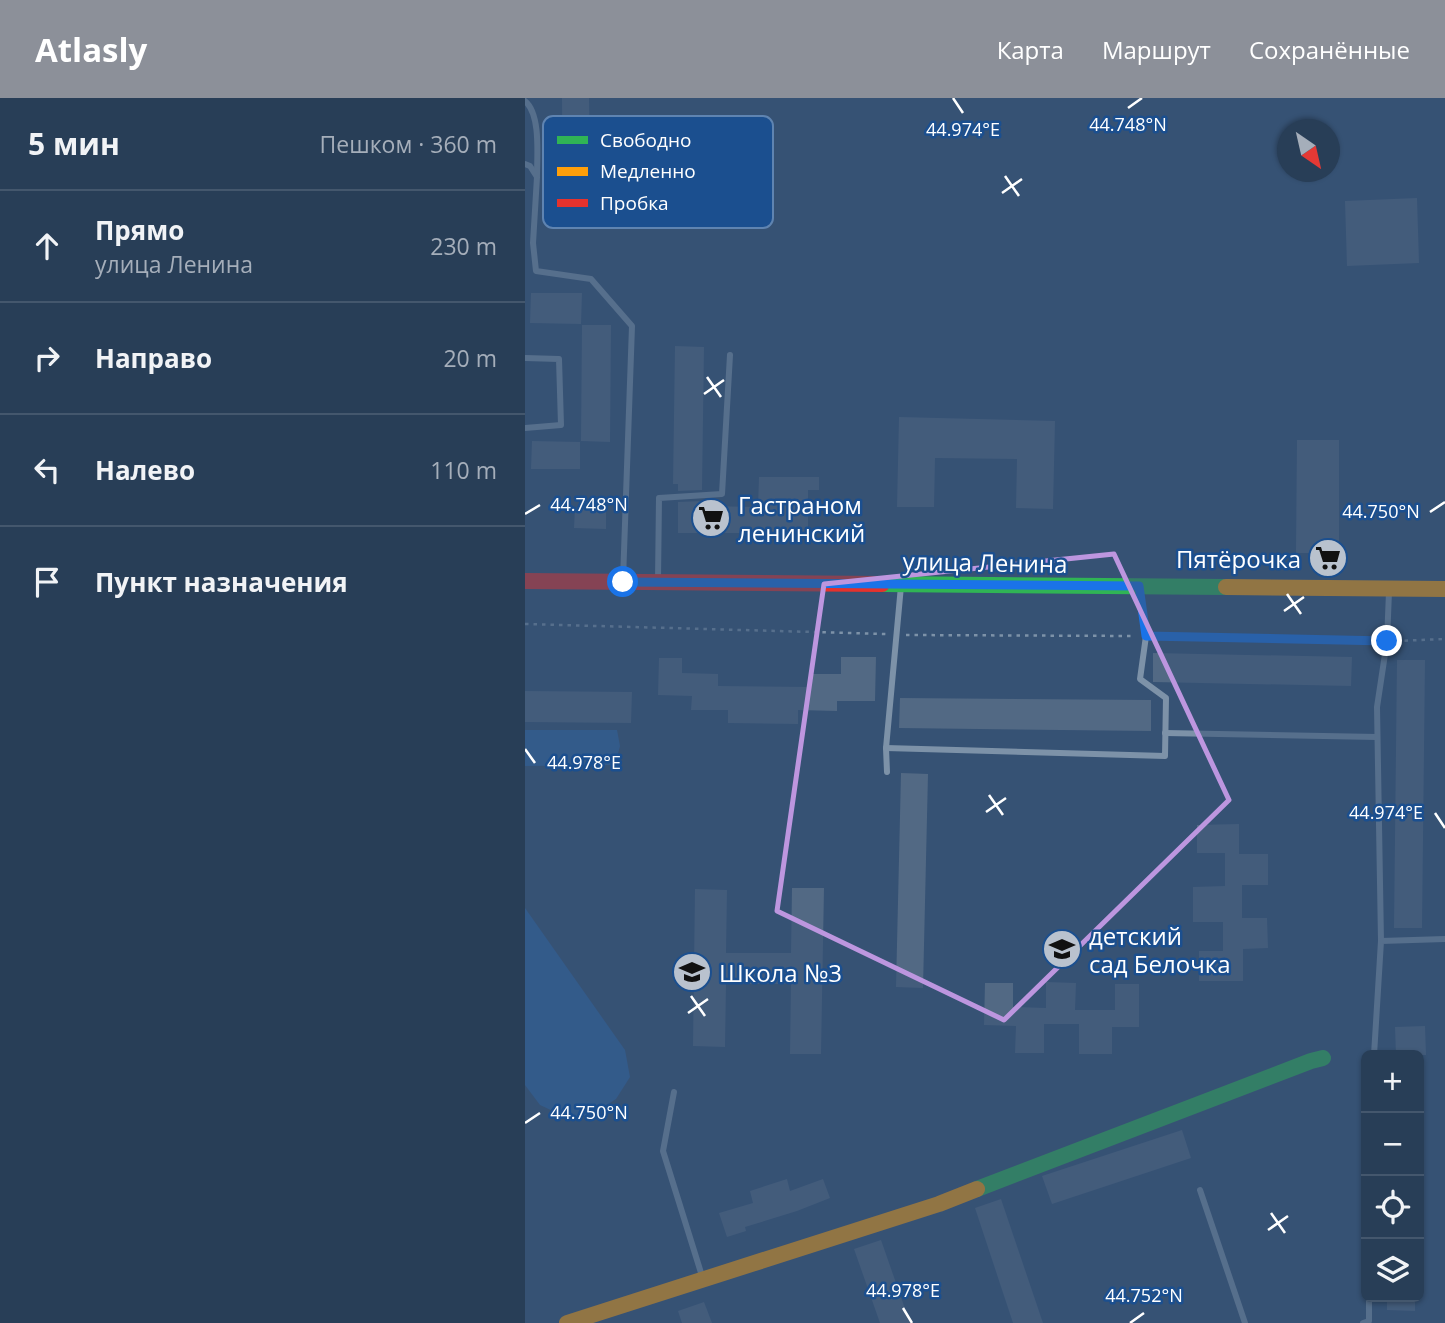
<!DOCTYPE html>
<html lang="ru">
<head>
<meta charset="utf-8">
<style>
  :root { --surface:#283e57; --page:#30455d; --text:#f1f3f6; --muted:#a5aeba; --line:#44576d; --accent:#8c9099 }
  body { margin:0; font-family:"Open Sans",sans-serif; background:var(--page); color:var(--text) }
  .controls { position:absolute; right:21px; bottom:21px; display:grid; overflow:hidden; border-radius:10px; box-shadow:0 2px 5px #0004 }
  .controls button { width:63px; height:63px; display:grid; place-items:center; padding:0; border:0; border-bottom:2px solid var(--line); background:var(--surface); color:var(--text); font:35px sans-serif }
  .compass { position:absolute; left:752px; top:21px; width:63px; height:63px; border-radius:50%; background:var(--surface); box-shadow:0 2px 5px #0004; rotate:146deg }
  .stop { position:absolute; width:21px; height:21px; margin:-16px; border:5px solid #1a73e8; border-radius:50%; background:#fff }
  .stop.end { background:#1a73e8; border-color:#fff; box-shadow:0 2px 7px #0008 }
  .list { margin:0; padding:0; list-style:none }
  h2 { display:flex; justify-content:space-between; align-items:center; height:91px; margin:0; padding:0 28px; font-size:30px }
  h2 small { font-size:23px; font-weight:400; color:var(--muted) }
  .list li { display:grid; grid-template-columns:46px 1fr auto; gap:21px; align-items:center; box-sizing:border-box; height:112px; padding:0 28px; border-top:2px solid var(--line) }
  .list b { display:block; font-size:26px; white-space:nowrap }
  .list p { margin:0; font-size:23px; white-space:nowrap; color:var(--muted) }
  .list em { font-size:23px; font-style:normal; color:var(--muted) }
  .icon { flex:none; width:38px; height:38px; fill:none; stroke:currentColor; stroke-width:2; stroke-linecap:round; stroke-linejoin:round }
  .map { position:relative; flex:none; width:920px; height:1225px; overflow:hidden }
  header { display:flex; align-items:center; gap:42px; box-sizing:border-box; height:98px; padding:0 35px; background:var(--accent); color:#fff }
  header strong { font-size:33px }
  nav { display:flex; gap:38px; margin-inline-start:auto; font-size:24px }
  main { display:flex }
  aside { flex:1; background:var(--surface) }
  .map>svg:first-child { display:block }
  .green { fill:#2f66a5 }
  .building { fill:#526984 }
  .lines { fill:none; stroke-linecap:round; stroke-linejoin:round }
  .path { stroke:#7d92a8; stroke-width:2.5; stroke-dasharray:3.5 5; stroke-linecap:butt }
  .lane { stroke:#7d92a8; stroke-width:6 }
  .fast { stroke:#30b455; stroke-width:16 }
  .slow { stroke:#ff9f0a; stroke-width:16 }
  .jam { stroke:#e5322d; stroke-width:16 }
  .route { stroke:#1a73e8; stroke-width:9 }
  .marked { fill:none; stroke:#bd96df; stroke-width:5; stroke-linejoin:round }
  .ticks { fill:none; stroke:#fff; stroke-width:2.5 }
  .labels { text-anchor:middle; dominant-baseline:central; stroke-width:5; stroke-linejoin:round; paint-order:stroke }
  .poi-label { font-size:24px; fill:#fff; stroke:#1b4f8f; text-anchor:start }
  .street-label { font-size:24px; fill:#fff; stroke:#1b4f8f }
  .key { fill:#1b4f8f; stroke:#5f84b1; stroke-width:2 }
  .key-label { font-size:19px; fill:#fff }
  .ticks-label { font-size:18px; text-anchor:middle; fill:#fff; stroke:#1b4f8f; stroke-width:5; stroke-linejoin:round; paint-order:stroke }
</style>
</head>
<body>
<header>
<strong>Atlasly</strong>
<nav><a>Карта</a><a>Маршрут</a><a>Сохранённые</a></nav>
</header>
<main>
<aside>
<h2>5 мин<small>Пешком · 360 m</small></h2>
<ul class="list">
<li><svg class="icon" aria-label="ahead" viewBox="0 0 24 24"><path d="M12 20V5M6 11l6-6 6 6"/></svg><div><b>Прямо</b><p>улица Ленина</p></div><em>230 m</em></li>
<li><svg class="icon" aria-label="right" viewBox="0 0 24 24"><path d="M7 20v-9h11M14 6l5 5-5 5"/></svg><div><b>Направо</b></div><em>20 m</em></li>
<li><svg class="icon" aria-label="left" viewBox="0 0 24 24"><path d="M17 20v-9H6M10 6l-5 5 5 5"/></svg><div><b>Налево</b></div><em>110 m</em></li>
<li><svg class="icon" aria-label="arrive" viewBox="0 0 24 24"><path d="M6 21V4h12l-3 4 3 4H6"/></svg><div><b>Пункт назначения</b></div></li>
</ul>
</aside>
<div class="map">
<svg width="920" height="1225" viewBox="0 0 920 1225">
  <rect width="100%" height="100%" fill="#365274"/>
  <g class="green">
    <polygon points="0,632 92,632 95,648 90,667 0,668"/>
    <polygon points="0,810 100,952 105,979 91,1001 68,1016 45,1021 15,1007 0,987"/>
  </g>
  <g class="building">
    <polygon points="37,0 64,0 66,127 38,127"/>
    <polygon points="892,100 894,165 822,168 820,103"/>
    <polygon points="6,195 57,195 56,226 5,225"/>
    <polygon points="57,227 86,227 85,344 56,343"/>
    <polygon points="150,248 179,249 177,392 153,393 153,386 148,386"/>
    <polygon points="374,319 530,323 528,411 491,410 492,361 410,360 409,409 372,409"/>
    <polygon points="772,342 814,342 814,455 771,455"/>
    <polygon points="7,343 55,344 55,371 6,371"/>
    <polygon points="234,379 294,379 294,392 283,392 283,435 153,435 153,404 177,403 177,408 233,409"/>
    <polygon points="50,410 81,411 81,431 49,430"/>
    <polygon points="628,555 827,559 826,588 628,584"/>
    <polygon points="316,559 351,559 350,603 312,603 312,613 273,612 273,626 203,625 203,612 166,612 167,598 133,597 134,560 157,560 157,575 193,576 193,588 284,589 284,576 316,576"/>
    <polygon points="872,562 900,562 897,830 869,830"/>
    <polygon points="0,593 107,594 106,625 0,624"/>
    <polygon points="375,600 626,602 626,633 374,630"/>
    <polygon points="376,675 403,676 398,890 371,889"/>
    <polygon points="714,726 714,756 743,756 743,787 717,787 717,820 742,820 743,850 718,851 718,883 674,883 674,853 698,853 698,824 668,824 668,789 700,788 700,755 672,755 672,727"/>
    <polygon points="267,790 299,790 296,956 265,956 266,886 201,886 200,949 168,948 170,791 202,792 201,855 266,855"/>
    <polygon points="521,884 551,885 550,912 590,912 590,886 614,886 614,929 587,929 587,956 554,956 554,926 519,926 519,955 490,955 491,928 459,927 460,885 488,885 488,909 521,910"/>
    <polygon points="900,928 901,957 871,957 870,929"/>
    <polygon points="657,1032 666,1060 527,1106 517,1078"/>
    <polygon points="262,1081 265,1093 298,1081 305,1100 272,1113 220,1129 221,1133 202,1139 194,1115 228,1105 225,1093"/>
    <polygon points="476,1101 518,1225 488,1225 450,1110"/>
    <polygon points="356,1142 385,1225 355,1225 329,1151"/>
    <polygon points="862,1199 890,1199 890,1213 862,1212"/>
    <polygon points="179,1204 187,1225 157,1225 153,1213"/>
  </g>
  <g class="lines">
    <g class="path">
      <polyline points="0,526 361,536"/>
      <polyline points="381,537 609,538"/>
      <polyline points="630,538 850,543"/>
      <polyline points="871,543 920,541"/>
    </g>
    <g class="lane">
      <path d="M0,3C16,16 12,58 12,77"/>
      <polyline points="0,66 5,68 12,79 8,145 11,173 66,181 107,228 98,482"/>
      <polyline points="0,260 34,261 36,327 0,330"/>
      <polyline points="133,482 134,400 197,396 205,257"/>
      <polyline points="640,635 852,639"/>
      <polyline points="361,650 640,658 641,600 615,581 621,538 614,491"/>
      <polyline points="362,674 361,650 376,488"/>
      <polyline points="856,843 852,609 862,543 864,494"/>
      <polyline points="849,957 856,843 920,841"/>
      <polyline points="149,994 138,1053 177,1178"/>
      <polyline points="675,1092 720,1225"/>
      <polyline points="838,1225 844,1223 844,1199"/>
    </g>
    <g class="fast">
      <polyline points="357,486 701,489"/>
      <polyline points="452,1091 786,963 798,960"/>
    </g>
    <g class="slow">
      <polyline points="701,489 920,491"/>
      <polyline points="42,1225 414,1106 452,1091"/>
    </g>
    <polyline class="jam" points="0,483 357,486"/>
  </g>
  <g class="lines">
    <polyline class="route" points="98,484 614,488 621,538 862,543"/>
  </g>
  <path d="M0 0H920V1225H0ZM589,456L704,702L479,922L252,813L299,486Z" fill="#365274" fill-opacity=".55" fill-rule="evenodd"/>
  <path class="marked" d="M589,456L704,702L479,922L252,813L299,486Z"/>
  <path class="ticks" d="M428,0L438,15M603,10L617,0M480,78L494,98M477,95L497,81M182,279L196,299M179,296L199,282M905,414L920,404M0,416L15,407M762,496L776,516M759,513L779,499M0,651L10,665M464,697L478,717M461,714L481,700M910,715L920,730M166,898L180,918M163,915L183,901M0,1025L15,1015M746,1115L760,1135M743,1132L763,1118M378,1210L387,1225M605,1225L619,1215"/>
  <defs>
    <symbol id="supermarket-disc" viewBox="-11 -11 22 22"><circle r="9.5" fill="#b9c2ce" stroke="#1b4f8f"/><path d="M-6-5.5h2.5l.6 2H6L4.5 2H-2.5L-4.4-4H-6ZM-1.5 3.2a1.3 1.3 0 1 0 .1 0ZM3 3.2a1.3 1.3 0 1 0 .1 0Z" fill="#111"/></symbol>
    <symbol id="school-disc" viewBox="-11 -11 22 22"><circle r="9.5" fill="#b9c2ce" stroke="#1b4f8f"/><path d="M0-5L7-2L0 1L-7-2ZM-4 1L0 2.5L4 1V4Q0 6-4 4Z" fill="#111"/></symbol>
  </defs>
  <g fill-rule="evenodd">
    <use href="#supermarket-disc" x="164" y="398" width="44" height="44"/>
    <use href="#supermarket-disc" x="781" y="438" width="44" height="44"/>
    <use href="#school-disc" x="515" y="829" width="44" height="44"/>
    <use href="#school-disc" x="145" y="852" width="44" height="44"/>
  </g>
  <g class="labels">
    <g class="poi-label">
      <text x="213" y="406">Гастраном<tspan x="213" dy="28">ленинский</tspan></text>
      <text x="776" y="460" text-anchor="end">Пятёрочка</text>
      <text x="564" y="837">детский<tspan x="564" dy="28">сад Белочка</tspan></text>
      <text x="194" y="874">Школа №3</text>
    </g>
    <g class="street-label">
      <text transform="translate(460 464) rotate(1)">улица Ленина</text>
    </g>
  </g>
  <rect x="18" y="18" width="230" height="112" rx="10" class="key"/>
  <rect x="32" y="38" width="31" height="8" fill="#30b455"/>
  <rect x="32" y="69" width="31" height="9" fill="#ff9f0a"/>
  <rect x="32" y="101" width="31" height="8" fill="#e5322d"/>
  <g class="key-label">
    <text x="75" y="49">Свободно</text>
    <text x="75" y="80">Медленно</text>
    <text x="75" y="112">Пробка</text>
  </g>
  <g class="ticks-label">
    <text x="603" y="33">44.748°N</text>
    <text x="438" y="38">44.974°E</text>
    <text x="64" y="413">44.748°N</text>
    <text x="856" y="420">44.750°N</text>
    <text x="59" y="671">44.978°E</text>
    <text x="861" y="721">44.974°E</text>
    <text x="64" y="1021">44.750°N</text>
    <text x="378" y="1199">44.978°E</text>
    <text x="619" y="1204">44.752°N</text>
  </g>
</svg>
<div class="controls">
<button>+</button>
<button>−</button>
<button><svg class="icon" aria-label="locate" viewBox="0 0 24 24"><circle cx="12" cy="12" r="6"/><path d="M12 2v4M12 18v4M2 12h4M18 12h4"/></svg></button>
<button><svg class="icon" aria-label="layers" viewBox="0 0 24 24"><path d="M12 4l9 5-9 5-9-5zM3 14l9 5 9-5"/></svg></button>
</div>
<svg class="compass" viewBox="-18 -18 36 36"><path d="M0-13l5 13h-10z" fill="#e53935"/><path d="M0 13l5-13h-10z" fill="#a5aeba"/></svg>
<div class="stop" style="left:98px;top:484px"></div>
<div class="stop end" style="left:862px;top:543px"></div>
</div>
</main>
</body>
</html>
